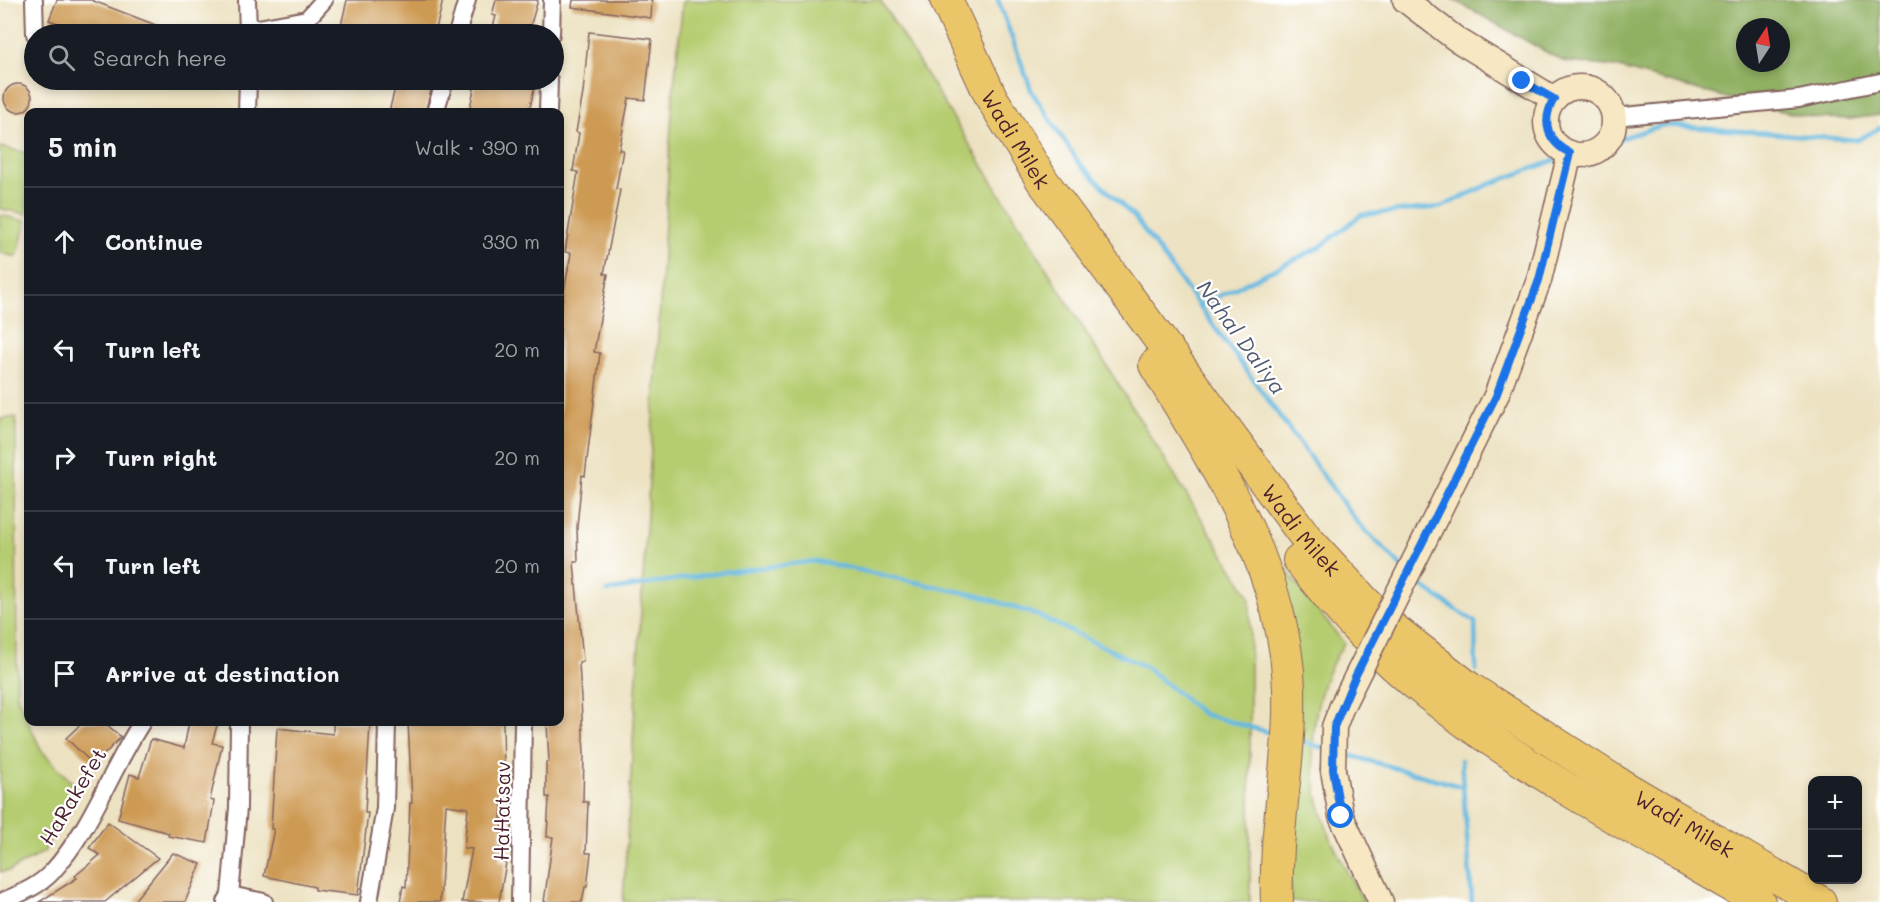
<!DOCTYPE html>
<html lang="en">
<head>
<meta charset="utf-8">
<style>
  :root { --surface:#171b24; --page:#242831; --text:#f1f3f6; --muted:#9ea1a6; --line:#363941 }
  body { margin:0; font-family:Mali,sans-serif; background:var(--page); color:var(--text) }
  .controls { position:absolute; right:18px; bottom:18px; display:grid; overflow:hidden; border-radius:12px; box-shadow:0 3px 9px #0003 }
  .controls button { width:54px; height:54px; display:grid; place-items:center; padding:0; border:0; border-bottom:2px solid var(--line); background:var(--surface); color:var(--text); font:30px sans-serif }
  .compass { position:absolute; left:1736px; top:18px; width:54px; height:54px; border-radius:50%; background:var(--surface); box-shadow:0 3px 9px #0003; rotate:12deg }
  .stop { position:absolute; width:18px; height:18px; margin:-14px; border:4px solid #1a73e8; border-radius:50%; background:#fff }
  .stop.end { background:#1a73e8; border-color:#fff; box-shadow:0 2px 6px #0008 }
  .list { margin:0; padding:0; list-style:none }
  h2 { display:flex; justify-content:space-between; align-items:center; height:78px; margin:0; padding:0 24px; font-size:26px }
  h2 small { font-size:20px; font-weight:400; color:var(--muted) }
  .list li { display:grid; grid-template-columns:39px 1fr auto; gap:18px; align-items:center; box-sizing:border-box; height:108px; padding:0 24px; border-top:2px solid var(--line) }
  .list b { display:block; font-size:22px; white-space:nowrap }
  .list em { font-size:20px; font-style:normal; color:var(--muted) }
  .icon { flex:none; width:33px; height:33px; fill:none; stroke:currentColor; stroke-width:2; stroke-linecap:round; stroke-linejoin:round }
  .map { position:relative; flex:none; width:1880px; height:902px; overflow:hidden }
  .search { position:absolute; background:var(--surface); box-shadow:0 3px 9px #0003; left:24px; top:24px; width:540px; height:66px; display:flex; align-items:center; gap:15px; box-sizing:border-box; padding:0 21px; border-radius:33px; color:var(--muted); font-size:22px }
  .panel { position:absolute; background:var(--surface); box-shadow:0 3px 9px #0003; left:24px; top:108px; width:540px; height:618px; border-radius:12px }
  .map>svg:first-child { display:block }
  .green { fill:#b5cc70; stroke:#80764e; stroke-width:1.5 }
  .forest { fill:#90b062; stroke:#6d6846; stroke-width:1.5; fill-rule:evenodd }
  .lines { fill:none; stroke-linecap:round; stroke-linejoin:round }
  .stream { stroke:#63b8df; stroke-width:4.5 }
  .building { fill:#cd9a52 }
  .street-casing { stroke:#83635f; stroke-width:20 }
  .secondary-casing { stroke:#83635f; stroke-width:27 }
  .highway-casing { stroke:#83635f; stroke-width:34 }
  .street { stroke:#fff; stroke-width:16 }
  .secondary { stroke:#f7e8c3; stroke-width:24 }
  .highway { stroke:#ebc669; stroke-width:32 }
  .secondary-bridge-casing { stroke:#83635f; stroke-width:27; stroke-linecap:butt }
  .secondary-bridge { stroke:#f7e8c3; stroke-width:24 }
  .route { stroke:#1a73e8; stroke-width:8 }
  .labels { text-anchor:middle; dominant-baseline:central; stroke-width:4.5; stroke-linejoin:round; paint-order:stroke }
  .street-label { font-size:21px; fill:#4a1f2b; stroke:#fff }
  .water-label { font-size:22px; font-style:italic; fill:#545c73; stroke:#fff }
</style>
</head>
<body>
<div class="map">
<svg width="1880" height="902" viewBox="0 0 1880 902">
  <rect width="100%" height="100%" fill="#fff"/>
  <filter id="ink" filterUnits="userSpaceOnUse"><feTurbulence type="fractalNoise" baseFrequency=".0167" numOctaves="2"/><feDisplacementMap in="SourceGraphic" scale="12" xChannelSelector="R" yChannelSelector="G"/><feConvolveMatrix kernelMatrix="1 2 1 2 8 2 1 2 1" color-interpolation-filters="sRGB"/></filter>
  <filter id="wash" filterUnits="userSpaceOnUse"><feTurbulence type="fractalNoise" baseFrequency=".008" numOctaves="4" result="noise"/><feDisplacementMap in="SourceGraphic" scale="24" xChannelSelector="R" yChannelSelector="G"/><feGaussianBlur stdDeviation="1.35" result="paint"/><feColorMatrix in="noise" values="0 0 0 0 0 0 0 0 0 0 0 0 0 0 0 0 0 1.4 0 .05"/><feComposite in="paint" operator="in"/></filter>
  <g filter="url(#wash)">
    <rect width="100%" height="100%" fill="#ece1c0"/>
    <g class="green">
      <polygon points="683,0 880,0 1250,597 1250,902 623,902 673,94"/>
      <polygon points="0,147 28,153 27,214 0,209"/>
      <polygon points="0,215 26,221 17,257 0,253"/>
      <polygon points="16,417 17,696 41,750 76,787 44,852 9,871 0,872 0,419"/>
      <path d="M1269,545L1296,583L1344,643C1338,654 1331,664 1327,675C1306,727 1310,791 1332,841C1341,862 1353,882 1364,902H1291Z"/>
    </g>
    <path class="forest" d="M1454,0H1880V115L1851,119L1817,118L1756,106L1615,67L1562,61ZM1745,27H1781V63H1745Z"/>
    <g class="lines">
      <g class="stream">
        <polyline points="998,0 1032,92 1079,163 1135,218 1357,522 1403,568"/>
        <polyline points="1578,152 1663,125 1857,140 1880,128"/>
        <polyline points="1199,306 1320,247 1361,215 1441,207 1490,184 1561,158"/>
        <polyline points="1414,578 1424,588 1475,622 1476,670"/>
        <polyline points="607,591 710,574 816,561 980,596 1039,616 1146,667 1203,714 1278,735"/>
        <polyline points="1297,740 1327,749"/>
        <polyline points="1341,753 1463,787"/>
        <polyline points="1461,760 1472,902"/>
      </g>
    </g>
    <g id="blocks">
      <g class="building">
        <polygon points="57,0 91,0 179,34 87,34 49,20"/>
        <polygon points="347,0 443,0 435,34 339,34"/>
        <polygon points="496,0 538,0 528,34 491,34 496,16 492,15"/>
        <polygon points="573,0 652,0 651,18 572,7"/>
        <polygon points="589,32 652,39 645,100 629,98 619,150 623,150 616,189 620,190 604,274 608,274 594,352 600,353 585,476 582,475 577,527 578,562 574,562 583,661 579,662 584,754 583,802 588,802 586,853 591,853 587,887 585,887 582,902 544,902 553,837 547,837 549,797 546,797 546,762 549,762 547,724 560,723 560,313 571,253 565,252 578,172 573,171 579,133 576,132 583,93"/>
        <polygon points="397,80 434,80 425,112 389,112"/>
        <polygon points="476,80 536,80 529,112 469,112"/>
        <circle cx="18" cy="98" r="14"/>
        <polygon points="83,722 104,722 121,737 94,765 66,738"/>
        <polygon points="189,722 218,722 212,743 222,745 210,800 214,801 207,843 168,836 169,833 118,819 130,774 139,777 151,739 184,748"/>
        <polygon points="333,722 370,724 365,813 368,813 358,895 315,890 315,887 264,876 274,829 271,829 277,728 333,734"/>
        <polygon points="408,722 503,722 504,777 501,819 503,819 499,861 506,863 499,902 462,902 472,849 464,848 468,808 446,805 440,902 400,902 403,886 406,887 410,803 412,803"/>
        <polygon points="108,822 158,858 105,902 39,902 77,878 75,876 100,855 89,848"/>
        <polygon points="173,853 201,864 185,902 133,902"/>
      </g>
    </g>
  </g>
  <g filter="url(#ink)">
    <use href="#blocks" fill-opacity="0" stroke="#83635f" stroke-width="1.5"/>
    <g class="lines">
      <defs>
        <g id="street">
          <polyline points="34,0 35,34"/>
          <polyline points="247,0 248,34"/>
          <polyline points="248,30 307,19 324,0"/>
          <polyline points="457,34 467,0"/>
          <polyline points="551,34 552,0"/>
          <polyline points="247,112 248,80"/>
          <polyline points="435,112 445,80"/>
          <polyline points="548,112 549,80"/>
          <polyline points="1614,117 1799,99 1880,82"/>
          <polyline points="230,895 264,902"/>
          <path d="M1,902C19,894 38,887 52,872C92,828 110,771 142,722"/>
          <polyline points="226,902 230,895 238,808 239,722"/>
          <polyline points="369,902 385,808 387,722"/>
          <polyline points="520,902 523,722"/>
        </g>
        <g id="secondary">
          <polyline points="1405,0 1456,39 1554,99"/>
          <circle cx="1580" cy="121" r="34"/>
          <polyline points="1539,280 1570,153"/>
          <polyline points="1333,770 1341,816 1381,902"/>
        </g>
        <g id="highway">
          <path id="s1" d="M946,0L991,97L1042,180L1307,539L1365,602L1391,627L1469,688L1614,781L1820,902"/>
          <path d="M1155,365C1215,464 1285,569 1289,689C1291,760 1274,831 1277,902"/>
          <path d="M1299,560C1338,609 1379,656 1428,694C1531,774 1648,836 1759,902"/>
        </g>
      </defs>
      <use href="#street" class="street-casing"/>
      <use href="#secondary" class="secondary-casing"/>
      <use href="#highway" class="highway-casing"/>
      <use href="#street" class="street"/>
      <use href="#secondary" class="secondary"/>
      <use href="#highway" class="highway"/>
      <defs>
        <polyline id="secondary-bridge" points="1333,770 1334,727 1342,706 1496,396 1539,280"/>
      </defs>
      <use href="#secondary-bridge" class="secondary-bridge-casing"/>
      <use href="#secondary-bridge" class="secondary-bridge"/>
    </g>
  </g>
  <g class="lines" filter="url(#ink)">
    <path class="route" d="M1341,816L1333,770L1334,727L1354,679L1496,396L1539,280L1570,153C1547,142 1541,121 1554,99L1522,81"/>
  </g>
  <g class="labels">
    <g class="street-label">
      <text stroke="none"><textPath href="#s1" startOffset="156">Wadi Milek</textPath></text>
      <text stroke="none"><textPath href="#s1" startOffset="640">Wadi Milek</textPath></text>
      <text transform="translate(72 796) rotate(-59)">HaRakefet</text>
      <text transform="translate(501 811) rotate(-89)">HaHatsav</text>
      <text stroke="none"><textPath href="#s1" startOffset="1126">Wadi Milek</textPath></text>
    </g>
    <g class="water-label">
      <text transform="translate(1242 337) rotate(54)">Nahal Daliya</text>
    </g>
  </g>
</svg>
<div class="controls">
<button>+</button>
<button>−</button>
</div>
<svg class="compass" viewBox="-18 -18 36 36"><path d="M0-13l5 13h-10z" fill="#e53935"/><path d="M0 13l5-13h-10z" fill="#9ea1a6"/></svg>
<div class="stop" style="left:1341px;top:816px"></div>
<div class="stop end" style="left:1522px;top:81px"></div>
<div class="search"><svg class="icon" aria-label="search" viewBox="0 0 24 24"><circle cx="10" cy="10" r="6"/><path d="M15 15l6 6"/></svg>Search here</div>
<section class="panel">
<h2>5 min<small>Walk · 390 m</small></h2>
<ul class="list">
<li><svg class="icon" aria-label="ahead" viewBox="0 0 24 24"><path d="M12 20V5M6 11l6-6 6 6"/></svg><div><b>Continue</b></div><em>330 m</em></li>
<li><svg class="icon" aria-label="left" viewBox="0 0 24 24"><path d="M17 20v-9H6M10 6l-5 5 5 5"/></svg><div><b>Turn left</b></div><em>20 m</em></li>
<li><svg class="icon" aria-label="right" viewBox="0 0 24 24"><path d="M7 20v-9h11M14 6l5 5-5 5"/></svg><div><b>Turn right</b></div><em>20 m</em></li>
<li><svg class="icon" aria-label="left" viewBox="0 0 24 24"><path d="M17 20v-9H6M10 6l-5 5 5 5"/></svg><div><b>Turn left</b></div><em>20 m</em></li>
<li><svg class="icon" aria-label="arrive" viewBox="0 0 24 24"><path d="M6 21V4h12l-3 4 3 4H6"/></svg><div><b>Arrive at destination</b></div></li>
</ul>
</section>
</div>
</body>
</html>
